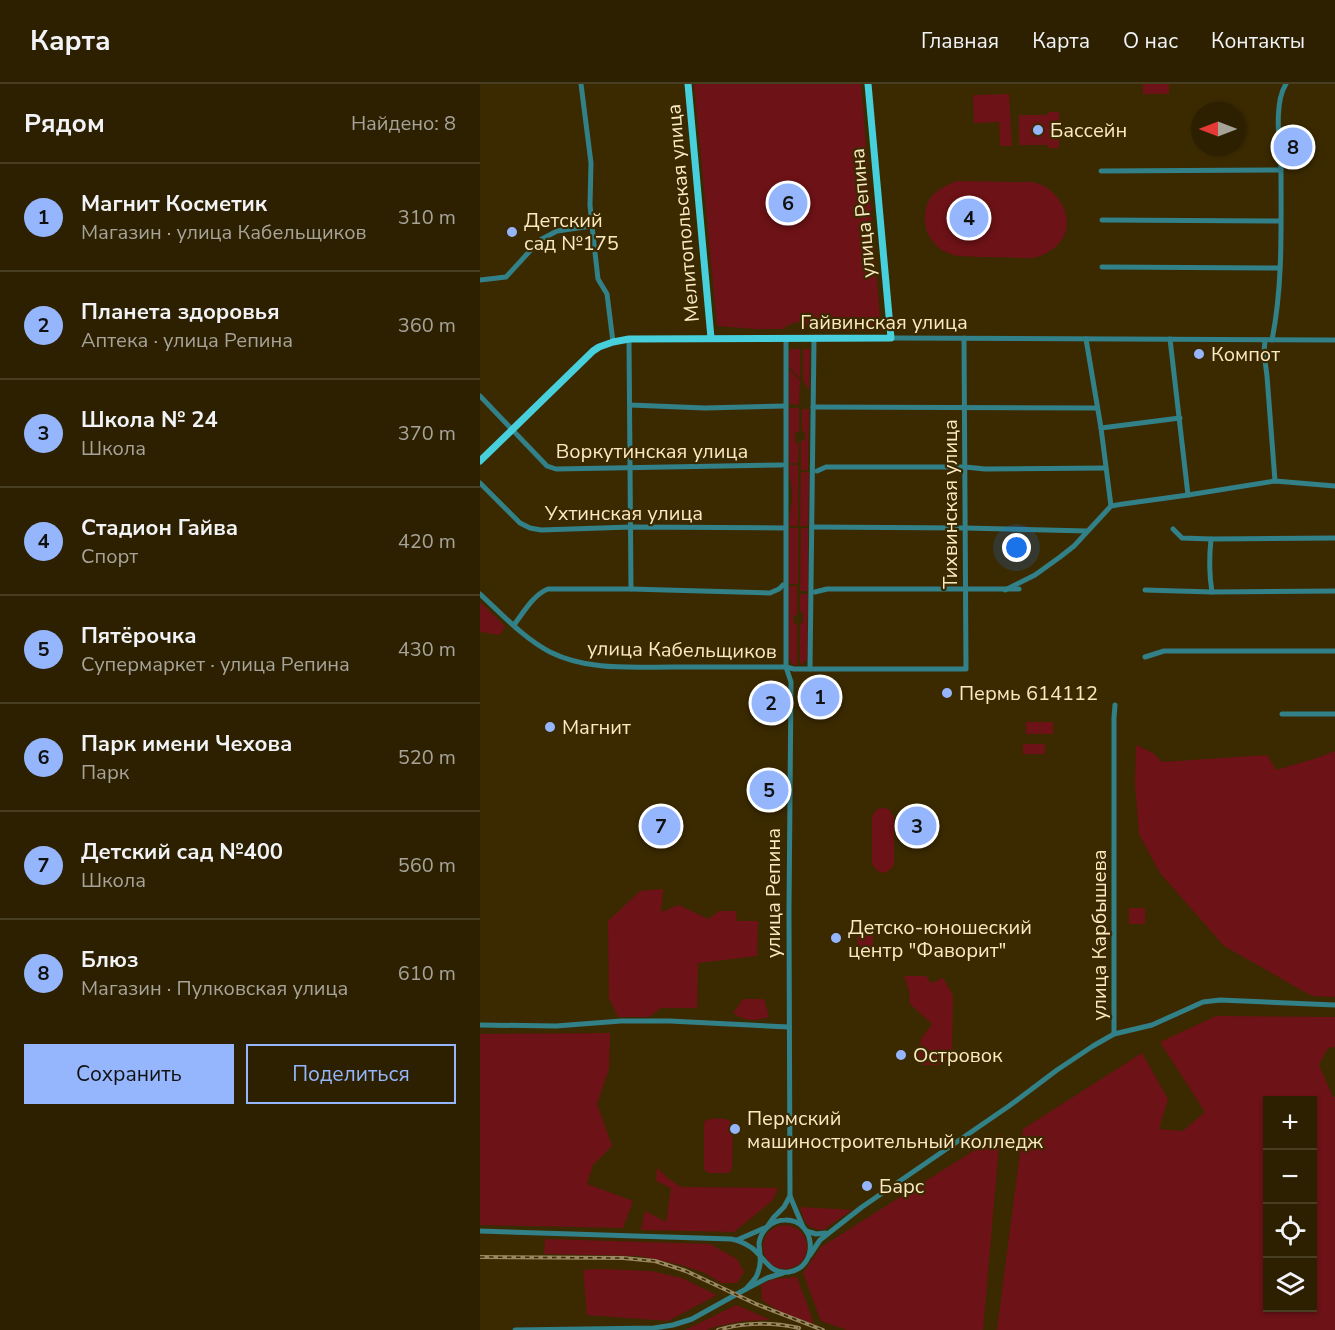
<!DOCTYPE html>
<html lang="ru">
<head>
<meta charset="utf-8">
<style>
  :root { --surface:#2c2000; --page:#34280a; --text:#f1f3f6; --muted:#a6a399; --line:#483e22; --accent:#95b6fd }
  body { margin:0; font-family:"Nunito Sans",sans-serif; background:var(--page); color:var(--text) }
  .controls { position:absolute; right:18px; bottom:18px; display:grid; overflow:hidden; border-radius:0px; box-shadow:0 2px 4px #0004 }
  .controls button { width:54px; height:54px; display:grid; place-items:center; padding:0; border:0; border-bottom:2px solid var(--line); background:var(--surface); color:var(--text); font:30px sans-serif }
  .compass { position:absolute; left:711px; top:18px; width:54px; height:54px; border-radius:50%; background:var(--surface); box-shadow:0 2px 4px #0004; rotate:270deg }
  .you { position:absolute; left:537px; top:464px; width:21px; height:21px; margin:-15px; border:4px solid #fff; border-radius:50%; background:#1a73e8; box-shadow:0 0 0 9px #1a73e833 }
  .badge { display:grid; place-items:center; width:39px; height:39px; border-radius:50%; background:var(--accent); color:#111; font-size:20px; font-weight:700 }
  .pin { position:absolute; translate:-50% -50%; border:3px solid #fff; box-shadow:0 2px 6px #0006 }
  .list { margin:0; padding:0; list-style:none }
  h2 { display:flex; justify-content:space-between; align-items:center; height:78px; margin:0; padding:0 24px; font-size:26px }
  h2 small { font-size:20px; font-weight:400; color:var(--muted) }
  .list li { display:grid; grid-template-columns:39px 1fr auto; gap:18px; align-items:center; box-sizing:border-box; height:108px; padding:0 24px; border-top:2px solid var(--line) }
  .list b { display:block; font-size:22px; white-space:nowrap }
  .list p { margin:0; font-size:20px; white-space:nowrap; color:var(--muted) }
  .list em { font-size:20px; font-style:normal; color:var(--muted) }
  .actions { display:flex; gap:12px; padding:18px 24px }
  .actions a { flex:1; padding:14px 0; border:2px solid var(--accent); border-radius:0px; text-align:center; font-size:21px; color:var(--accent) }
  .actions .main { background:var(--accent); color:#111 }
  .icon { flex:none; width:33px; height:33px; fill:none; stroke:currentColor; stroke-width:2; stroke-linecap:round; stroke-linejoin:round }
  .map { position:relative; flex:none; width:855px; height:1246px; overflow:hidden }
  header { display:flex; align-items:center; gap:36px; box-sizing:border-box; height:84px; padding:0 30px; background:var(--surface); border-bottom:2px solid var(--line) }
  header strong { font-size:28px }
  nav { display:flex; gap:33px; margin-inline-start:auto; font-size:21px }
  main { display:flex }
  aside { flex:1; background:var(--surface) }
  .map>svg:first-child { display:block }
  .green { fill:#6d1216; fill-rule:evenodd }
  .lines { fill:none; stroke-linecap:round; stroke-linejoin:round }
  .minor { stroke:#328088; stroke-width:5 }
  .major { stroke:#48cfdc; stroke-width:7 }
  .rail-casing { stroke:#988760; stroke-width:4 }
  .rail { stroke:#3b2a00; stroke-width:1.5; stroke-dasharray:4.5; stroke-linecap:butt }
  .poi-dot { fill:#95b6fd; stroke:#3b2a00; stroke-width:2 }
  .labels { text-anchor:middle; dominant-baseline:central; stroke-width:4.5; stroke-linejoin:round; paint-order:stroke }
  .poi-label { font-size:20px; fill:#fbe9c5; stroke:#3b2a00; text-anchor:start }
  .street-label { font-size:20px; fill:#fbe9c5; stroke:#3b2a00 }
</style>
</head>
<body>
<header>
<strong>Карта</strong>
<nav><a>Главная</a><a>Карта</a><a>О нас</a><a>Контакты</a></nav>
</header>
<main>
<aside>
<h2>Рядом<small>Найдено: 8</small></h2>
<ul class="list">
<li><span class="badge">1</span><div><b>Магнит Косметик</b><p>Магазин · улица Кабельщиков</p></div><em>310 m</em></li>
<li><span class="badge">2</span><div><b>Планета здоровья</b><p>Аптека · улица Репина</p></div><em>360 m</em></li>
<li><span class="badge">3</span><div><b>Школа № 24</b><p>Школа</p></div><em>370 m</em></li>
<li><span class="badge">4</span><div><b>Стадион Гайва</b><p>Спорт</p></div><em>420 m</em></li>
<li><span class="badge">5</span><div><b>Пятёрочка</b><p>Супермаркет · улица Репина</p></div><em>430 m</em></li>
<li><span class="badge">6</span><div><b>Парк имени Чехова</b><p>Парк</p></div><em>520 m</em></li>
<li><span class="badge">7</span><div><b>Детский сад №400</b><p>Школа</p></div><em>560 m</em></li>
<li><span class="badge">8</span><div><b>Блюз</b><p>Магазин · Пулковская улица</p></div><em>610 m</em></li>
</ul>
<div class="actions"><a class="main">Сохранить</a><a>Поделиться</a></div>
</aside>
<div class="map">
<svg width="855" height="1246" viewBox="0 0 855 1246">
  <rect width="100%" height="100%" fill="#3b2a00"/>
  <g class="green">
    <path d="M214,0H381L401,247L334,246C325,236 313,236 303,245H275L237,242Z"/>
    <rect x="663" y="0" width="26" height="10"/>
    <polygon points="529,10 532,62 520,62 519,38 494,39 493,11"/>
    <polygon points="568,28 579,28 579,36 577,37 577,55 579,55 579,64 568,64 568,61 539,61 539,31 567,31"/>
    <path d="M477,97C495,97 514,98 533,98C540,99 549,97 556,99C567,102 575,109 581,119C596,145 580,168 553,174C534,174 515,173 497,173C489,172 480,173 473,171C456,166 444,151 445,133C446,111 459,104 477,97Z"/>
    <polygon points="311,265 320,265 320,295 309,283 309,268"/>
    <polygon points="323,265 330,265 329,306 323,297"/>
    <polygon points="309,285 320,297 319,321 309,320"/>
    <polygon points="309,324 319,324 319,348 315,348 315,359 319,359 318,379 309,379"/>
    <polygon points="322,325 329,325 328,386 321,386 321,357 325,356 325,348 322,347"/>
    <path d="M309,381H318V442H309C309,433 311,425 312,417C313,404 309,393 309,381Z"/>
    <polygon points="321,388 329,388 328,442 320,442"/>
    <rect x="309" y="444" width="9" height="56"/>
    <polygon points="321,444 328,444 328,507 320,507"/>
    <polygon points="309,502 317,502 317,531 313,532 314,539 317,540 317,582 312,580 309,573"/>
    <polygon points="320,510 328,510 327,576 320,581 320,539 323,539 323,528 320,528"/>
    <polygon points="0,518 25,542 20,551 0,548"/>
    <rect x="546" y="638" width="27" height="12"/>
    <rect x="543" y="660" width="22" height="10"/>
    <polygon points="656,661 673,669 682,678 787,671 796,686 837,674 855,667 855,913 832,912 744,862 680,789 659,750 655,700"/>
    <polygon points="403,724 409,725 414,733 414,780 412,784 405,789 397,787 392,780 392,732 397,725"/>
    <polygon points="183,805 181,828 199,821 228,835 239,827 256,827 257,837 278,837 277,872 218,879 217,924 181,924 169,933 138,933 129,914 128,837 160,807"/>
    <rect x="649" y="824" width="16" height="16"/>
    <polygon points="380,840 390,840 393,843 393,868 391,871 381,871 378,868 377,843"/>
    <polygon points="424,892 446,892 451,899 463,894 473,911 472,975 459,981 443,981 438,974 441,955 452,940 430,920 429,906"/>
    <path d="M263,915H284L289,933C274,937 267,938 253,929Z"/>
    <path d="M736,932L855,933V963L848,964L839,981L853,1013H855V1246H517L543,1045L662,969L688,1015L679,1045L703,1047L725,1028L680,958ZM832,1016V1224H788V1016Z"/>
    <polygon points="130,949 129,985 117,1020 132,1062 113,1081 107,1100 153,1117 143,1144 0,1141 0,950"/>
    <path d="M229,1035C237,1035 249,1032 253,1041L252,1084L251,1087L248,1089H229L225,1087L224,1084V1041L225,1037Z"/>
    <polygon points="520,1050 503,1246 367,1246 341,1237 323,1189 341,1163"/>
    <polygon points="177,1084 189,1095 201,1103 298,1104 293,1116 254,1148 161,1146 165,1127 186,1138 191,1104 176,1097"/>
    <path d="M320,1123L372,1126L343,1146C327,1145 324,1138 320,1123Z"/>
    <circle cx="305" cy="1163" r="22"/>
    <polygon points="65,1155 230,1160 257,1175 264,1188 257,1199 241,1199 225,1189 198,1180 159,1172 64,1170"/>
    <polygon points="122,1185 171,1187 202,1194 237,1211 188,1237 107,1231 103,1186"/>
    <polygon points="317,1193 334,1240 299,1227 282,1216 281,1201 293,1195"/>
    <polygon points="256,1221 291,1236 264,1237 238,1242 227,1246 205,1246"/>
  </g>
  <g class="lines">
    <g class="minor">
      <polyline points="621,87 801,86"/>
      <polyline points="622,136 800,137"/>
      <polyline points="112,142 118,195 127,210 133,258"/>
      <polyline points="622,183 799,184"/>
      <polyline points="0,196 26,193 60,156 77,147 112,142 110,121 111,79 101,0"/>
      <polyline points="306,254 306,583 311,598 309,827 310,1112 323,1143"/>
      <polyline points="411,254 855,256"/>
      <polyline points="149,255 151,505"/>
      <polyline points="606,255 621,344 631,422"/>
      <polyline points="690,255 708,411"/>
      <polyline points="785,256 784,269 787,292 795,397"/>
      <path d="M792,256C803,201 801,143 801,86C800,62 793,20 806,0"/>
      <polyline points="0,312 67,382 76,385 302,381"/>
      <polyline points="150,321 225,324 306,322"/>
      <polyline points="333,323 616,324"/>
      <polyline points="621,344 700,334"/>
      <polyline points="337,387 346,383 485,383 505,385 626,384"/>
      <polyline points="0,399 40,439 50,444 61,446 151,443 306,444"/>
      <polyline points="332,443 485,444 607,447"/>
      <polyline points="693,445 702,454 731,455 855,454"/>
      <path d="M731,455C729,474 729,490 732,508"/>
      <polyline points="525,506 555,491 580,473 594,462 631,422 643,420 708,411 795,397 855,402"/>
      <polyline points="665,506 732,508 855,507"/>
      <polyline points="335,508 347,505 539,505"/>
      <path d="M0,510C22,530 43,554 70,568C108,587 151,583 192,583C230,583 268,583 306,583L314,585H486L484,254"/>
      <path d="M34,541C43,529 53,511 68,505H151L290,509L299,505L303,501"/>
      <polyline points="665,573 684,567 855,567"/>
      <polyline points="330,585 334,254"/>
      <polyline points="802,630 855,630"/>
      <polyline points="0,941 76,942 141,937 190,937 309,943"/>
      <polyline points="634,950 634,634 635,621"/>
      <path d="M0,1147L251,1155C259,1156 266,1160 272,1164C285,1174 290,1191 309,1188C340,1183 336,1135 305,1136C292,1136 281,1146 279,1159C279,1163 280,1168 280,1172C281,1178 279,1186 277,1191C275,1196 270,1200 266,1205"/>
      <polyline points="326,1147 336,1150 346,1149"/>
      <polyline points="257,1156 287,1143 294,1133 304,1123 310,1112"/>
      <polyline points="330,1171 340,1156 382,1123 529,1022 577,986 613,962 634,950 672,941 723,918 740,916 855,921"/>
      <polyline points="35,1246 174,1244 193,1241 212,1235 266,1205 287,1194 303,1189"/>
    </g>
    <g class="major">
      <polyline points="208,0 231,254"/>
      <polyline points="0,377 113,267 119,263 133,258 149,255 411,254 388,0"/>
    </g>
    <defs>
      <g id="rail">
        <polyline points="0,1173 143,1174 175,1177 206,1187 276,1220 343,1246"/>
        <path d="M238,1246C265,1238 291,1238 319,1244"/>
      </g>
    </defs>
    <use href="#rail" class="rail-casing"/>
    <use href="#rail" class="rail"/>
  </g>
  <g class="poi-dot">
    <circle cx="558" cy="46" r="6"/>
    <circle cx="32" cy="148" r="6"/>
    <circle cx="719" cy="270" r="6"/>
    <circle cx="467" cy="609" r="6"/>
    <circle cx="70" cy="643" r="6"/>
    <circle cx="356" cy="854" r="6"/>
    <circle cx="421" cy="971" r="6"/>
    <circle cx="255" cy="1045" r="6"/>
    <circle cx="387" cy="1102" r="6"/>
  </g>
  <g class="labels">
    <g class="poi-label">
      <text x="570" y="46">Бассейн</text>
      <text x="44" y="136">Детский<tspan x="44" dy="23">сад №175</tspan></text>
      <text x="731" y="270">Компот</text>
      <text x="479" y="609">Пермь 614112</text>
      <text x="82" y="643">Магнит</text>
      <text x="368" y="843">Детско-юношеский<tspan x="368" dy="23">центр "Фаворит"</tspan></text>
      <text x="433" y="971">Островок</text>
      <text x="267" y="1034">Пермский<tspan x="267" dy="23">машиностроительный колледж</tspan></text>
      <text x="399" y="1102">Барс</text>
    </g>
    <g class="street-label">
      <text transform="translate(203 129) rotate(-95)">Мелитопольская улица</text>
      <text transform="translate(383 129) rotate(-95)">улица Репина</text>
      <text x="404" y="238">Гайвинская улица</text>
      <text x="172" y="367">Воркутинская улица</text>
      <text transform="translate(470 420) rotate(-90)">Тихвинская улица</text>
      <text x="144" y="429">Ухтинская улица</text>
      <text transform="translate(202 566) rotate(1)">улица Кабельщиков</text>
      <text transform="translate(293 809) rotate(-90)">улица Репина</text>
      <text transform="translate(619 851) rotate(-90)">улица Карбышева</text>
    </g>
  </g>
</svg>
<div class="controls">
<button>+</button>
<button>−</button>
<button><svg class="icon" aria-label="locate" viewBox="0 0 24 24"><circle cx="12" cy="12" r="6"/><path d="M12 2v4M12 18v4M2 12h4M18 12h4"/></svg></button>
<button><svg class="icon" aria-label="layers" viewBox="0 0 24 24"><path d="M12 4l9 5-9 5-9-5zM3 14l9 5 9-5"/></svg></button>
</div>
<svg class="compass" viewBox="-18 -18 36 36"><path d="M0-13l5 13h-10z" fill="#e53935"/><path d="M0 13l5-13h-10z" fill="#a6a399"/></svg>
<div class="you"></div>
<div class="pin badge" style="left:340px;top:613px">1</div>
<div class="pin badge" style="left:291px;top:619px">2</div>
<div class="pin badge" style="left:437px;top:742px">3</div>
<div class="pin badge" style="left:489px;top:134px">4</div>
<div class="pin badge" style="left:289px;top:706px">5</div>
<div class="pin badge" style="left:308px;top:119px">6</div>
<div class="pin badge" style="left:181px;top:742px">7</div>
<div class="pin badge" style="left:813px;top:63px">8</div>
</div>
</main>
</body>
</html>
